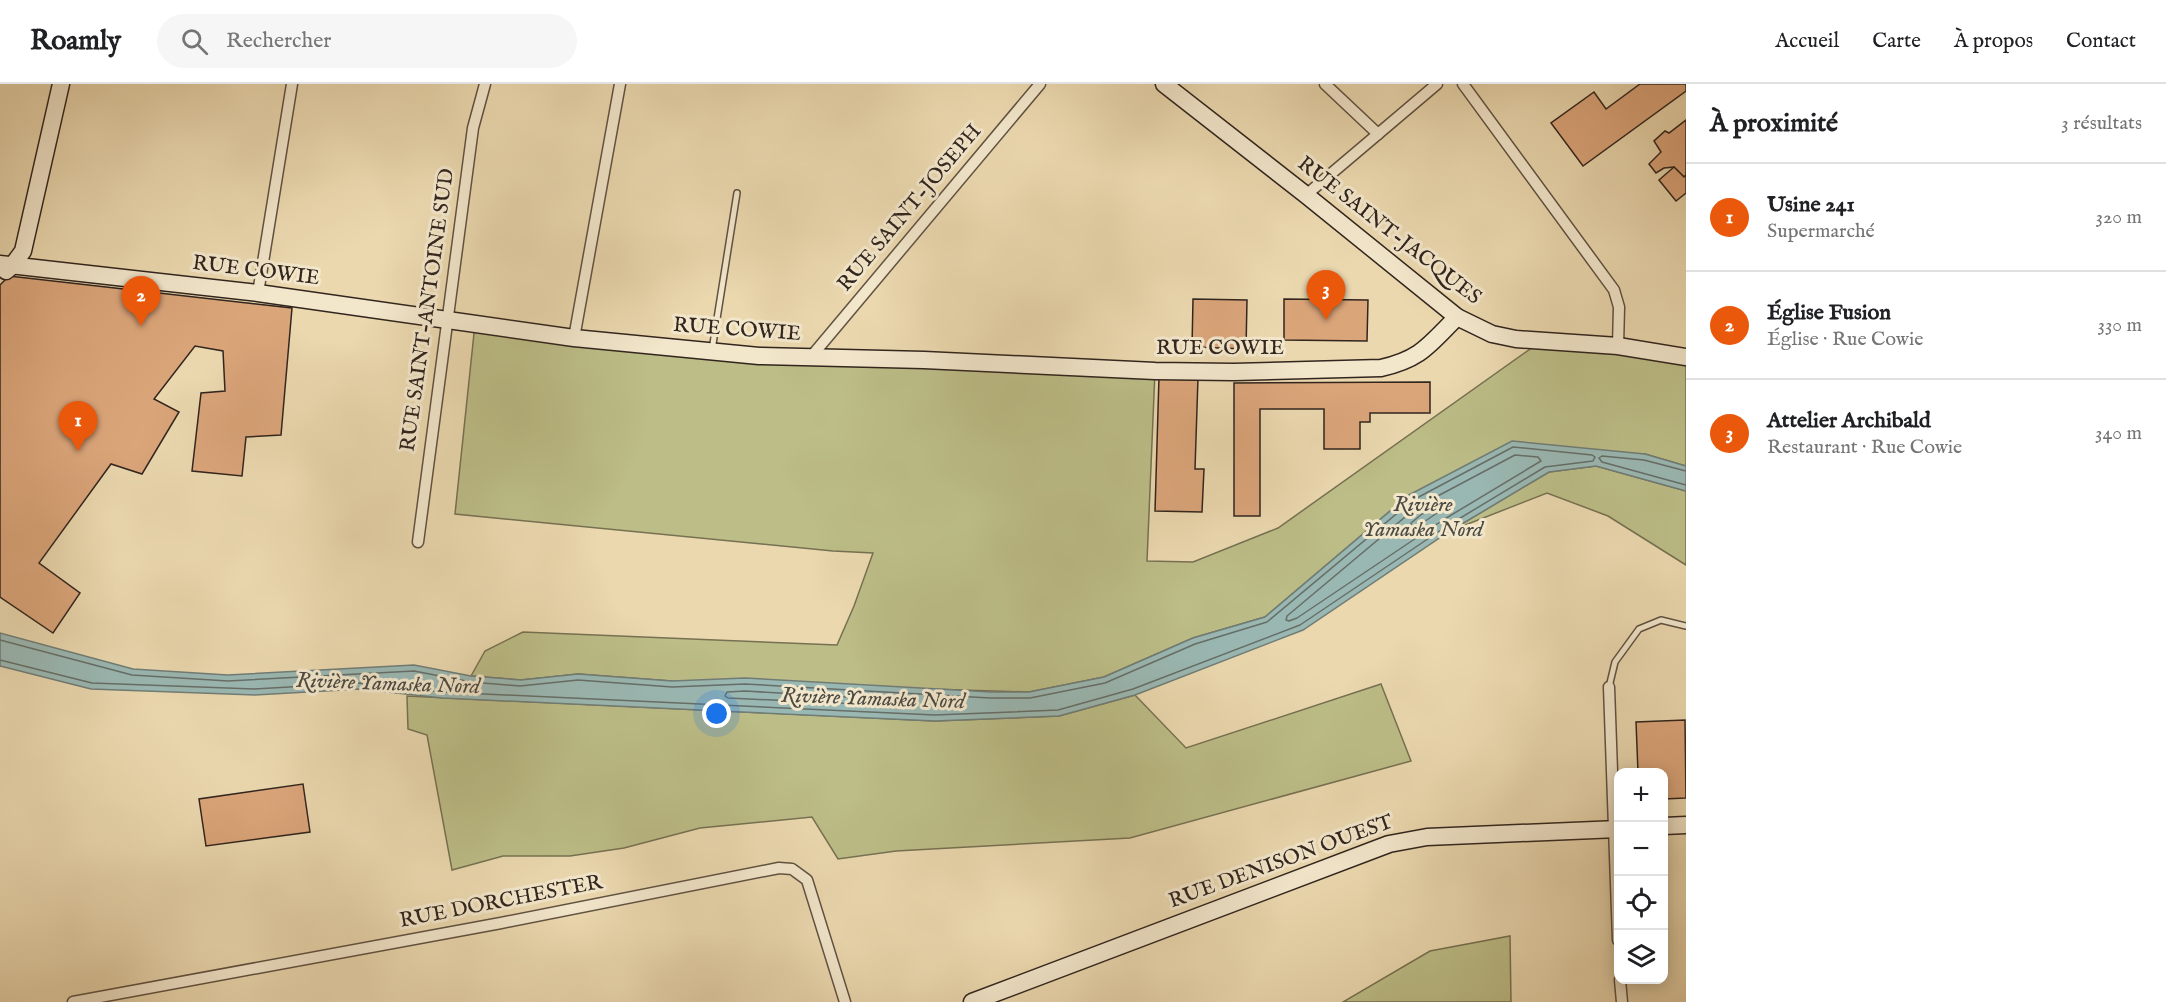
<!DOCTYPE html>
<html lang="fr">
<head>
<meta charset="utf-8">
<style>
  :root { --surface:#fff; --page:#f6f6f6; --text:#202124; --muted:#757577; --line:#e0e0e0; --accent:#ea580c }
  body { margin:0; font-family:"IM FELL English",serif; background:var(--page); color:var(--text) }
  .controls { position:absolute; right:18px; bottom:18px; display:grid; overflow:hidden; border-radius:12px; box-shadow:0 3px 15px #0003 }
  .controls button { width:54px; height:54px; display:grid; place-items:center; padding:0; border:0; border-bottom:2px solid var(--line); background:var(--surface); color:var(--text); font:30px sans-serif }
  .you { position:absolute; left:717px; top:630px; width:21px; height:21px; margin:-15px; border:4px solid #fff; border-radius:50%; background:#1a73e8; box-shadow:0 0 0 9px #1a73e833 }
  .badge { display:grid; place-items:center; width:39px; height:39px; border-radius:50%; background:var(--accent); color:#fff; font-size:20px; font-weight:700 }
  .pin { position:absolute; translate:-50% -50px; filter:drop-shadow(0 2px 3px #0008) }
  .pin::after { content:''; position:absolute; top:32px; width:21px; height:18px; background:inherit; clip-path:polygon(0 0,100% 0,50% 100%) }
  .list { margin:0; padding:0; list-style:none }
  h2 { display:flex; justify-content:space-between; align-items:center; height:78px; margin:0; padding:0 24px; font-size:26px }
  h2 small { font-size:20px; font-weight:400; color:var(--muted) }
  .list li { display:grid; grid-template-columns:39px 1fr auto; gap:18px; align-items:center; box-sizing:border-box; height:108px; padding:0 24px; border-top:2px solid var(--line) }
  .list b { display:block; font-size:22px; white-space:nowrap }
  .list p { margin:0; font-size:20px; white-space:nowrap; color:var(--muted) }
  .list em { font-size:20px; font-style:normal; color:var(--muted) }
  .icon { flex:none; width:33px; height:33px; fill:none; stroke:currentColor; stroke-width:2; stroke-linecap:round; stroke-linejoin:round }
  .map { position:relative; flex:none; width:1686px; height:918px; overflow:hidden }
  header { display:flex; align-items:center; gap:36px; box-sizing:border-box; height:84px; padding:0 30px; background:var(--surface); border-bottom:2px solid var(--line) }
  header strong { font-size:28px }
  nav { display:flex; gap:33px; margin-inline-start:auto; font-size:21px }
  .search { width:420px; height:54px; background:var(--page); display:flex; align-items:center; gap:15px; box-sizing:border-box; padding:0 21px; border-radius:33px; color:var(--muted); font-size:22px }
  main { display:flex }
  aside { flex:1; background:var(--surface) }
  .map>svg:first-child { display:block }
  .green { fill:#bcbd87; stroke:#767152; stroke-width:1.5 }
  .water { fill:#9ab8b3; stroke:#707d77; stroke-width:1.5 }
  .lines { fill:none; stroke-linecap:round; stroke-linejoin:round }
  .shore { stroke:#666e68; stroke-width:1.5 }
  .building { fill:#dba57a; stroke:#31251e; stroke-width:1.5 }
  .lane-casing { stroke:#605242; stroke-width:8 }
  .street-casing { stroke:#605242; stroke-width:13 }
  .secondary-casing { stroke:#31251e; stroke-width:19 }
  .lane { stroke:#f2e6cb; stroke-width:5 }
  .street { stroke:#f2e6cb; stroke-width:10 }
  .secondary { stroke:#f2e6cb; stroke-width:16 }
  .labels { text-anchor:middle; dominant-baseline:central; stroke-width:6; stroke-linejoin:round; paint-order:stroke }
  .street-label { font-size:21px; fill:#31251e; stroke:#f2e6cb }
  .water-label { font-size:22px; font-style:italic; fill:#4b4a43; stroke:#f2e6cb }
</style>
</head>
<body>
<header>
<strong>Roamly</strong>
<div class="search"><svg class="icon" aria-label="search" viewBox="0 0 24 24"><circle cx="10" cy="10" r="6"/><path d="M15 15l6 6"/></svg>Rechercher</div>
<nav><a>Accueil</a><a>Carte</a><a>À propos</a><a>Contact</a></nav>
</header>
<main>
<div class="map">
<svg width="1686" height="918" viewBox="0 0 1686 918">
  <rect width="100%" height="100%" fill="#ebd8af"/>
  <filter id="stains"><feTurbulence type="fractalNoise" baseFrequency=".00333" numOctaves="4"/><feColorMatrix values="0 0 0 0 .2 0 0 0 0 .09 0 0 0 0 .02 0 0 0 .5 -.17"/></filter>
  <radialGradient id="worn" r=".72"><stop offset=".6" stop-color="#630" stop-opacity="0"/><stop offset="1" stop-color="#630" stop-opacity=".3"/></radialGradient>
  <g class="green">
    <polygon points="475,240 574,254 1155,287 1147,477 1193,478 1278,444 1540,258 1686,273 1686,382 1645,370 1409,411 1265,533 1193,554 1104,593 1029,608 672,597 578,590 521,596 471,592 485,567 523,548 837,561 854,522 873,469 833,467 455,430"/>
    <polygon points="1596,382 1686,407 1686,481 1608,432 1547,409 1450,447 1549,388"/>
    <polygon points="1381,600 1411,677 1130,754 896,767 838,775 812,733 700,744 624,764 570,772 503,772 452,786 427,651 408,645 407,612 935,637 1059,632 1135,611 1186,664"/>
    <polygon points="1510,852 1511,918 1343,918 1430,867"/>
  </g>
  <polygon class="water" points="1512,357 1645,370 1686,382 1686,407 1596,382 1549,388 1450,447 1303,546 1135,611 1059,632 935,637 442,614 360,605 255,611 91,605 0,582 0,549 133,585 228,591 414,581 471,592 521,596 578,590 672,597 745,594 991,608 1029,608 1104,593 1193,554 1265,533 1409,411"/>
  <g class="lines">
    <g class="shore">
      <polygon points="1515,371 1538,373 1541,377 1443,436 1297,534 1289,537 1286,536 1287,532 1417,423"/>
      <polyline points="1686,387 1644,376 1602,372 1599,374 1602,378 1686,401"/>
      <polygon points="1436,423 1438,425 1437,429 1415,444 1411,443 1411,439 1422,430"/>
      <polyline points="0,556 132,591 228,597 414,587 471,598 520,602 578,596 672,603 745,600 990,614 1030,614 1105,599 1195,560 1267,538 1413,416 1513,363 1592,371 1595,373 1593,377 1545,383 1447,442 1300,541 1133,605 1058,626 935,631 443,608 360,599 254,605 92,599 0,576"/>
      <polygon points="745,607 880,615 883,618 880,621 728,614 725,612 727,608"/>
    </g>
  </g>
  <g class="building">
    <polygon points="1640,0 1686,0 1686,7 1583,82 1551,39 1594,8 1606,25"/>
    <polygon points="1686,36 1686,91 1684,93 1674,83 1664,84 1656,89 1649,80 1661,68 1654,57 1665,47 1669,49"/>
    <polygon points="1674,83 1684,93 1686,91 1686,109 1676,117 1659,96"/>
    <polygon points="9,192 292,224 281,351 246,353 242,392 192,387 201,309 225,307 223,267 195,262 154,315 179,328 142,390 111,380 39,479 80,509 53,549 0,513 0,201"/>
    <polygon points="1193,215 1247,216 1246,265 1192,263"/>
    <polygon points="1284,215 1368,216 1367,257 1284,256"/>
    <polygon points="1159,293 1198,294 1195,385 1204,385 1202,428 1155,427"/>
    <polygon points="1430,298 1430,329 1370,329 1370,338 1360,338 1360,365 1324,365 1324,325 1260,325 1260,432 1234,432 1234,299"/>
    <polygon points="1685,636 1686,714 1664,715 1664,688 1638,688 1636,638"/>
    <polygon points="303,700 310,748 206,762 199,715"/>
  </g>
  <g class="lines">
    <defs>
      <g id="lane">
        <polyline points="712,266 737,109"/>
        <polyline points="1609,603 1615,578 1639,545 1661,536 1686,542"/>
      </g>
      <g id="street">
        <polyline points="1325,0 1378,50"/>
        <polyline points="1463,0 1614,206 1619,223 1618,262"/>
        <polyline points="1306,111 1437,0"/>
        <polyline points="258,209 292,0"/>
        <polyline points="574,254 620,0"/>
        <polyline points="810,274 1040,0"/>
        <polyline points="418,458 473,44 485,0"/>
        <polyline points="1609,603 1618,856"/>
        <polyline points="1620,896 1622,918"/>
        <polyline points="73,918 501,839 779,784 792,785 807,796 845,918"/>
      </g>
      <g id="secondary">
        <polyline points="1164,0 1306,111 1457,233 1492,250 1516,255 1618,262 1686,273"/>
        <path d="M0,180L258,209L574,254L759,272L924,276L1155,287L1234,288L1381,284C1421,275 1429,261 1457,233"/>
        <polyline points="6,187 12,182 23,167 61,0"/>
        <polyline points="1664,742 1686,741"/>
        <polyline points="972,918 1389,760 1427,753 1618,745"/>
      </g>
    </defs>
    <use href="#lane" class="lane-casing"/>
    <use href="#street" class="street-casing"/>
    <use href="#secondary" class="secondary-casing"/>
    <use href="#lane" class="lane"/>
    <use href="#street" class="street"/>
    <use href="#secondary" class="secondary"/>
  </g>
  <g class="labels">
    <g class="street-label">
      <text transform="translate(910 124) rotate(-50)">RUE SAINT-JOSEPH</text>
      <text transform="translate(1389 147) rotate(38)">RUE SAINT-JACQUES</text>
      <text transform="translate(256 187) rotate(7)">RUE COWIE</text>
      <text transform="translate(428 226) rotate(-82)">RUE SAINT-ANTOINE SUD</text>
      <text transform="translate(737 246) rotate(4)">RUE COWIE</text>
      <text x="1220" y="264">RUE COWIE</text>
      <text transform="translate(1281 778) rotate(-20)">RUE DENISON OUEST</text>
      <text transform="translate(501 818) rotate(-11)">RUE DORCHESTER</text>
    </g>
    <g class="water-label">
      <text x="1423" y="421">Rivière<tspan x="1423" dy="25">Yamaska Nord</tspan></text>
      <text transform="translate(388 600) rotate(2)">Rivière Yamaska Nord</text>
      <text transform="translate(873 615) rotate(2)">Rivière Yamaska Nord</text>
    </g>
  </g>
  <rect width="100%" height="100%" filter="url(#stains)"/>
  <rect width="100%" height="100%" fill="url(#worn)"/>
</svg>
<div class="controls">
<button>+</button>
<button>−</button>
<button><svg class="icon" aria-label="locate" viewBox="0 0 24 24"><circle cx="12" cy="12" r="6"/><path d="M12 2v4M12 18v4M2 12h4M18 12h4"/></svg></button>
<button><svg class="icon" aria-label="layers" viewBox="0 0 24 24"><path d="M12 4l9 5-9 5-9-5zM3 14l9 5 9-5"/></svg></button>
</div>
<div class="you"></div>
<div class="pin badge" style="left:78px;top:367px">1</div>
<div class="pin badge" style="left:141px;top:242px">2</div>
<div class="pin badge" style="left:1326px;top:236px">3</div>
</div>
<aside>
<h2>À proximité<small>3 résultats</small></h2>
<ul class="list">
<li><span class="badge">1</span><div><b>Usine 241</b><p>Supermarché</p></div><em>320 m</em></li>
<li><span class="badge">2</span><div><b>Église Fusion</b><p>Église · Rue Cowie</p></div><em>330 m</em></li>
<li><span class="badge">3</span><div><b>Attelier Archibald</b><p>Restaurant · Rue Cowie</p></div><em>340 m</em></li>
</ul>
</aside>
</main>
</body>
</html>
